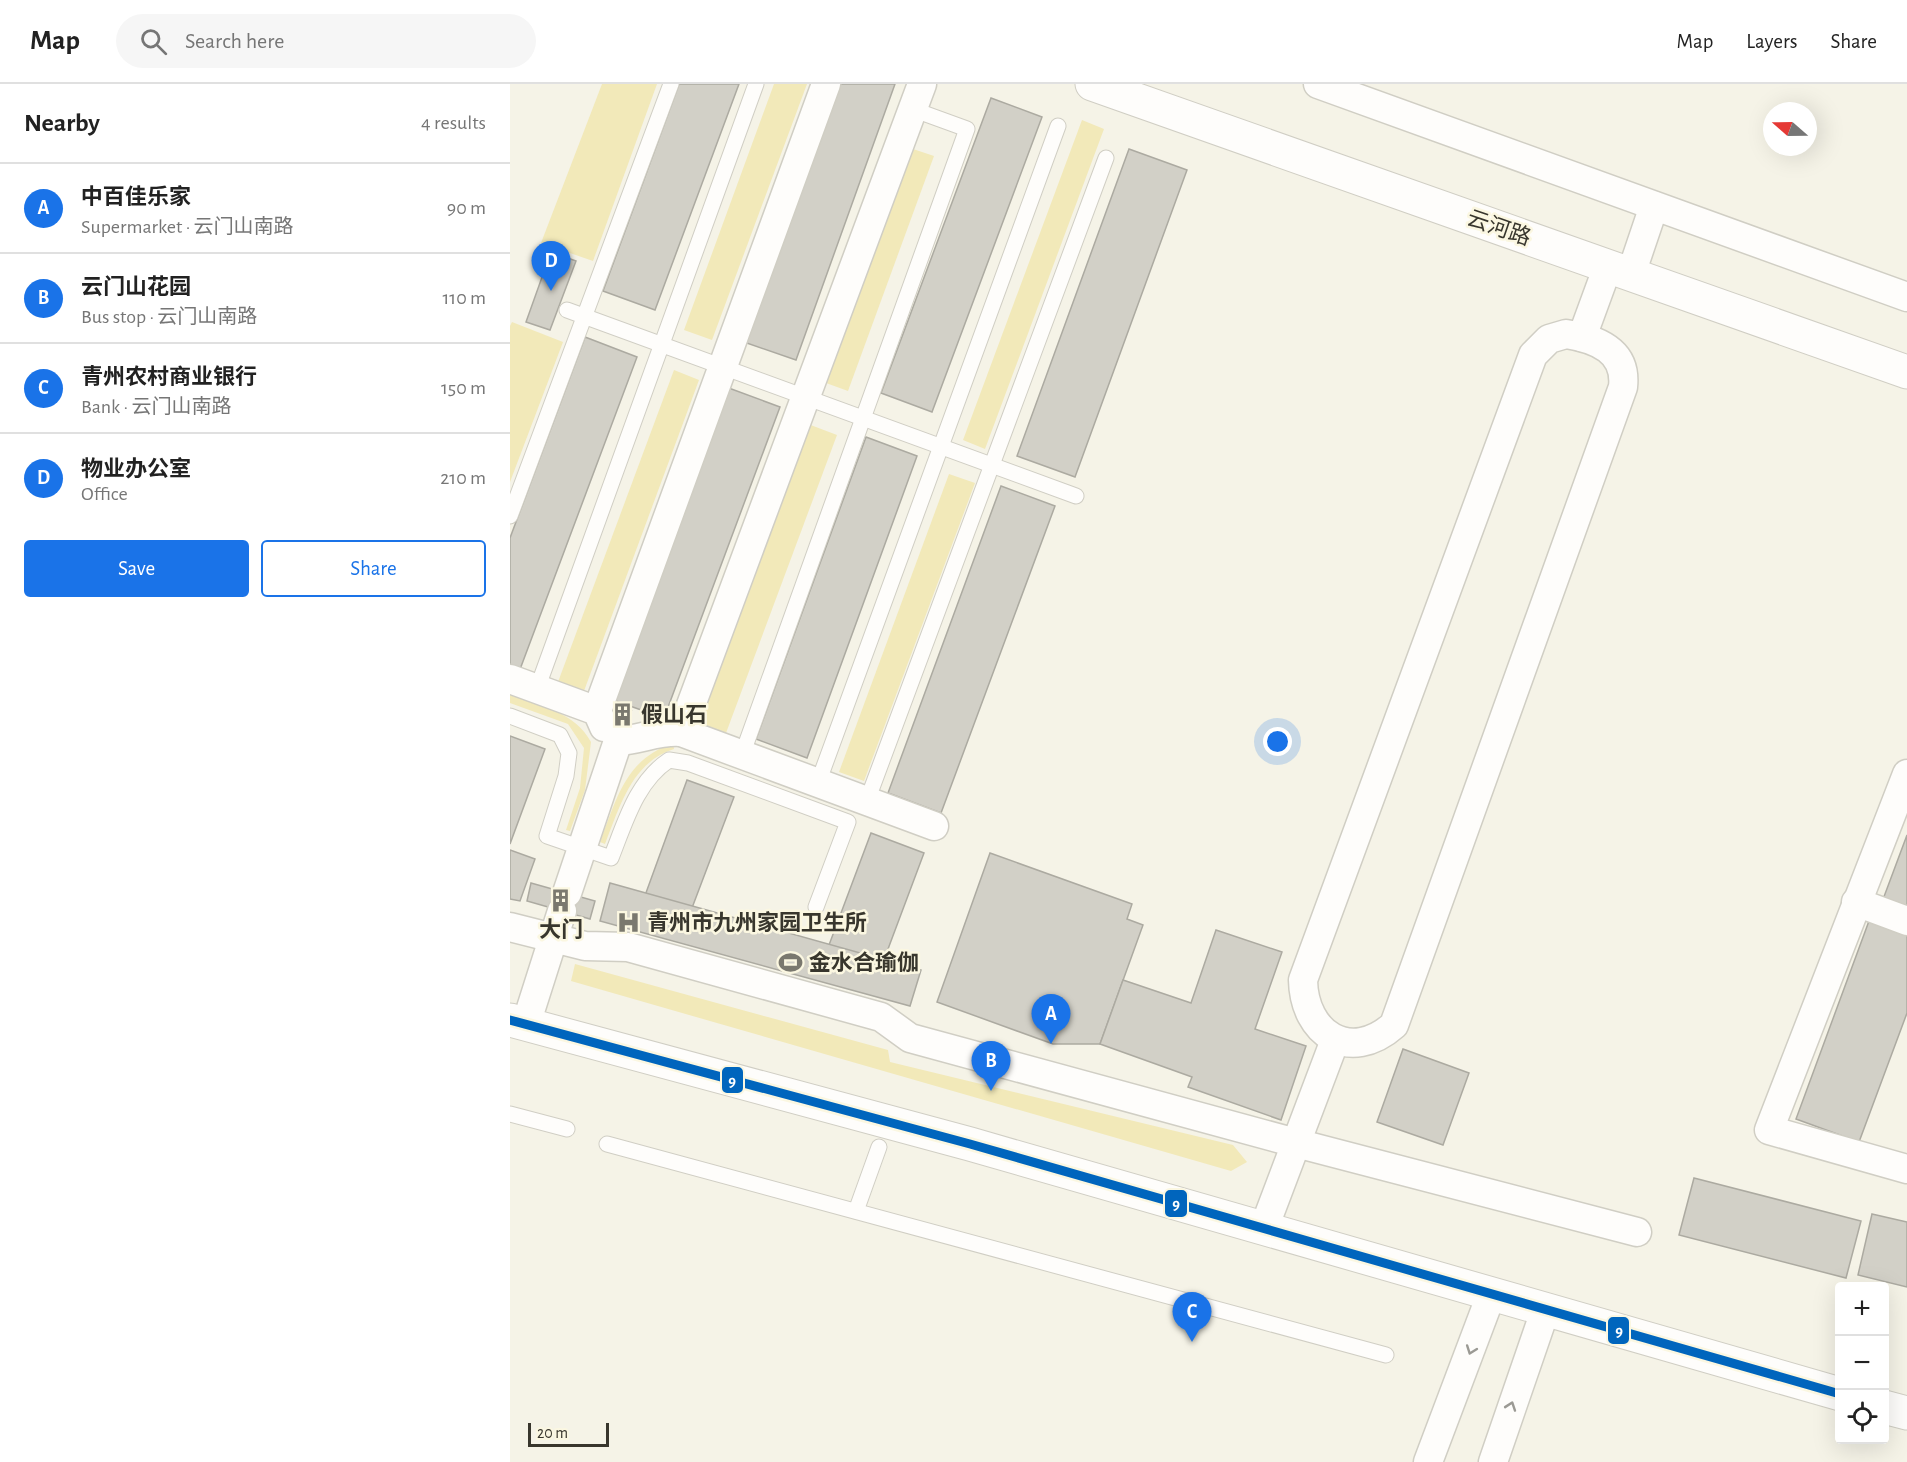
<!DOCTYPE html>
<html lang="en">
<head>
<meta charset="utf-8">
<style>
  :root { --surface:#fff; --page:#f6f6f6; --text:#222; --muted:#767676; --line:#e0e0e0; --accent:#1a73e8 }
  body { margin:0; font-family:"Alegreya Sans","Noto Sans SC",sans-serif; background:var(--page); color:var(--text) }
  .controls { position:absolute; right:18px; bottom:18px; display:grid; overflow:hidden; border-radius:6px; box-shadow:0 6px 24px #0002 }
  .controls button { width:54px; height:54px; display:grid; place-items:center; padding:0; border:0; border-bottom:2px solid var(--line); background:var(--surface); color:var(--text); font:30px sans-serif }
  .compass { position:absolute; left:1253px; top:18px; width:54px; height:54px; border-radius:50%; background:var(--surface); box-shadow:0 6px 24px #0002; rotate:290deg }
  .scale { position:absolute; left:18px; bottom:15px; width:81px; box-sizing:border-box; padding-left:6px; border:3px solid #38362d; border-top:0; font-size:16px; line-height:21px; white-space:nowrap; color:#38362d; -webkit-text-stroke:4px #fbf7e1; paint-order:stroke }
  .you { position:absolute; left:768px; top:658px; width:21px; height:21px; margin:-15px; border:4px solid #fff; border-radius:50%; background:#1a73e8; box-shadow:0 0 0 9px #1a73e833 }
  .badge { display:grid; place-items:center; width:39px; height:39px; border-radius:50%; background:var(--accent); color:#fff; font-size:20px; font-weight:700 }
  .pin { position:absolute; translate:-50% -50px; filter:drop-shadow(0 2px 3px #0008) }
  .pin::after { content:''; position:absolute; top:32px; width:21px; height:18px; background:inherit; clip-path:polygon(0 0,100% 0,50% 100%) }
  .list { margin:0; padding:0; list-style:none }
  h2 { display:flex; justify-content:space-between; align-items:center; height:78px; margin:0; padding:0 24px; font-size:26px }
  h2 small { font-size:20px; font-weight:400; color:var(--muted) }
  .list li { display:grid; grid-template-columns:39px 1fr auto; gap:18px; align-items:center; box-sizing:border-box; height:90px; padding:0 24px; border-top:2px solid var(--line) }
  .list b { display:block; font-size:22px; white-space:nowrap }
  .list p { margin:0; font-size:20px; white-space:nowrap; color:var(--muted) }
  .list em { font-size:20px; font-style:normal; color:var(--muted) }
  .actions { display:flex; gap:12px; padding:18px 24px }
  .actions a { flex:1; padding:14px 0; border:2px solid var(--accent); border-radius:6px; text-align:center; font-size:21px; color:var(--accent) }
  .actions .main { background:var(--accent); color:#fff }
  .icon { flex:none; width:33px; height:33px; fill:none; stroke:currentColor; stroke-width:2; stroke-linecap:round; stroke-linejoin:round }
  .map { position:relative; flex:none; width:1397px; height:1378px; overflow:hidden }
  header { display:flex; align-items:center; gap:36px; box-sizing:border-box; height:84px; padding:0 30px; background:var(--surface); border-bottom:2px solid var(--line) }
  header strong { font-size:28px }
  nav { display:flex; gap:33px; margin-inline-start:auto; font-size:21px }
  .search { width:420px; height:54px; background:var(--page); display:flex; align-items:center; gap:15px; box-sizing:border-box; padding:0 21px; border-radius:33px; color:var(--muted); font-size:22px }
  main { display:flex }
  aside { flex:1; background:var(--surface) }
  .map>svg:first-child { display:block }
  .green { fill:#f2e9b9 }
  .building { fill:#d2d0c7; stroke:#acaaa1; stroke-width:1.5 }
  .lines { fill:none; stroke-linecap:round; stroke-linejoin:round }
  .service-casing { stroke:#d0cec4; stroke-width:17 }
  .minor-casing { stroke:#d0cec4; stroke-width:31 }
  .tertiary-casing { stroke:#d0cec4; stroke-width:35 }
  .secondary-casing { stroke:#d0cec4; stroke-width:35 }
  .service { stroke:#fefdfb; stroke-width:15 }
  .minor { stroke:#fefdfb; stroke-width:28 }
  .tertiary { stroke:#fefdfb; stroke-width:33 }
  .secondary { stroke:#fefdfb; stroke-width:33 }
  .bus-1-casing { stroke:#fbf7e1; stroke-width:14 }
  .bus-1 { stroke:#0065bd; stroke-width:9 }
  .oneway { stroke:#9b9a94 }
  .labels { text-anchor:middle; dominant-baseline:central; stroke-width:5; stroke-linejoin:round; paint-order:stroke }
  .street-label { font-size:22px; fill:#38362d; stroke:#fbf7e1 }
  .poi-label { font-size:22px; font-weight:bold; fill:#38362d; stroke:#fbf7e1; text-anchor:start }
  .line-badge { stroke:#fbf7e1; stroke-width:2 }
  .badge-label { font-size:16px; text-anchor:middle; font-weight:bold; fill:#fff }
</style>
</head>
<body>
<header>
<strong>Map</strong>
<div class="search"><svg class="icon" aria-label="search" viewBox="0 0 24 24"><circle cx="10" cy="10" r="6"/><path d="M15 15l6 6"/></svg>Search here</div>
<nav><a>Map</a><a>Layers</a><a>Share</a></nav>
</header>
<main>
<aside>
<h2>Nearby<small>4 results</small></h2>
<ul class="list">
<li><span class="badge">A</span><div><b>中百佳乐家</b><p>Supermarket · 云门山南路</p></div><em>90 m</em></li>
<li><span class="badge">B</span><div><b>云门山花园</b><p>Bus stop · 云门山南路</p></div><em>110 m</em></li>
<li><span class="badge">C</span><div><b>青州农村商业银行</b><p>Bank · 云门山南路</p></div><em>150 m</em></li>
<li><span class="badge">D</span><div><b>物业办公室</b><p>Office</p></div><em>210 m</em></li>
</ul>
<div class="actions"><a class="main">Save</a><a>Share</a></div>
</aside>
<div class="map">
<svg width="1397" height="1378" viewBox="0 0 1397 1378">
  <rect width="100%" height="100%" fill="#f5f3e7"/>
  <g class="green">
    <polygon points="92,0 147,0 83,177 31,159"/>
    <polygon points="264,0 297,0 202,256 174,246"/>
    <polygon points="572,36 594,45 475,365 453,356"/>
    <polygon points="403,65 424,72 338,307 316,299"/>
    <polygon points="2,238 53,258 0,398 0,242"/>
    <polygon points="164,286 189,296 74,607 48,598"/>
    <polygon points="298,340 327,351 216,649 187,638"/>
    <polygon points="439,390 465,399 354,697 329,688"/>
    <path d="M0,611C30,622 65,628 81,658L75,706L60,747L56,746L70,704L74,664L58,640L0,619Z"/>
    <path d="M163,659L164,665C122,678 110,722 95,760L90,758C107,714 115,676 163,659Z"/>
    <polygon points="65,880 378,966 380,978 723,1061 737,1078 721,1087 61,897"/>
  </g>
  <g class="building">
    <polygon points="169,0 229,0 145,226 93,207"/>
    <polygon points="324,0 385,0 286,276 231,257"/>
    <polygon points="481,14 532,33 422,328 371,309"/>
    <polygon points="619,65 677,86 565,393 507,372"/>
    <polygon points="41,168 66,177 40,246 16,238"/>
    <polygon points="75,253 127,273 9,588 0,584 0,454"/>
    <polygon points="216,303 270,323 154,634 100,615"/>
    <polygon points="356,353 407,372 297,674 246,655"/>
    <polygon points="491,402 545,422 431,729 378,709"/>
    <polygon points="109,624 121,627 112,635"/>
    <polygon points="0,652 35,665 0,760"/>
    <polygon points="177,696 224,713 174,845 129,828"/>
    <polygon points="361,749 414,769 363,905 310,885"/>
    <polygon points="1397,751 1397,828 1372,818"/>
    <polygon points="0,766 25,775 10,817 0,815"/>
    <polygon points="480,769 622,820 617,835 633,841 590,960 543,960 427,918"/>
    <polygon points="21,799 85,817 80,835 17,817"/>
    <polygon points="100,799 411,886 400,922 90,837"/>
    <polygon points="1359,837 1397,851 1397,929 1349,1058 1286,1035"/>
    <polygon points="706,846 772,868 745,945 796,962 771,1036 678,1003 682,993 590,960 613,896 681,919"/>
    <polygon points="893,965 959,989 933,1061 867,1038"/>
    <polygon points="1184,1094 1351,1137 1336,1194 1169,1151"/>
    <polygon points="1362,1130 1397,1138 1397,1203 1348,1191"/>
  </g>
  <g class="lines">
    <defs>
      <g id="service">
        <polyline points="57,226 566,412"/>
        <polyline points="0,432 161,0"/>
        <polyline points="27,605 246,0"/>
        <path d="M0,632L50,651L59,669L56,692L37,752L101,774C115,739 126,698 159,676L178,679L338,738L306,823"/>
        <polyline points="232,671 457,45 402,25"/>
        <polyline points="308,699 548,42"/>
        <polyline points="357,717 596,74"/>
        <polyline points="0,1030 57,1045"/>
        <polyline points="97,1060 876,1271"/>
        <polyline points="346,1127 369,1063"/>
      </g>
      <g id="minor">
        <polyline points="808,0 1397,213"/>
        <polyline points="1121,190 1144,122"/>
        <path d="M1056,250C1087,255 1117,267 1113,303L884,941C840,980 794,950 793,896L1023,271L1039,255Z"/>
        <polyline points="1072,253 1098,182"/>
        <polyline points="0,595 87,627 94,643"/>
        <polyline points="87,627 316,0"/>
        <polyline points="171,648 412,0"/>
        <path d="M108,657C130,656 149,646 171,648L424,742"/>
        <polyline points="1397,690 1259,1046 1397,1085"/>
        <polyline points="57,809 108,657"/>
        <polyline points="1346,818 1397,837"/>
        <polyline points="0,843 75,862 118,863 371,933 400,954 786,1059 1127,1148"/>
        <polyline points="16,940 52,827"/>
        <polyline points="754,1144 825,956"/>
        <polyline points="918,1378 981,1211"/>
        <polyline points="983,1378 1035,1227"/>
      </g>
      <polyline id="tertiary" points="582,0 1397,288"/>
      <g id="secondary">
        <polyline points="0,936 460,1060 1330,1310"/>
        <polyline points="1374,1323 1397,1329"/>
      </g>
    </defs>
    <use href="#service" class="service-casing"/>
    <use href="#minor" class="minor-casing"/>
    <use href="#tertiary" class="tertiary-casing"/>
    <use href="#secondary" class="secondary-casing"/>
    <use href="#service" class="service"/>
    <use href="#minor" class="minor"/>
    <use href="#tertiary" class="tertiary"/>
    <use href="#secondary" class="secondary"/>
    <defs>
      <polyline id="bus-1" points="0,936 460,1060 1330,1310"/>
    </defs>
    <use href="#bus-1" class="bus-1-casing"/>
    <use href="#bus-1" class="bus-1"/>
  </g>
  <defs><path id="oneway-chevron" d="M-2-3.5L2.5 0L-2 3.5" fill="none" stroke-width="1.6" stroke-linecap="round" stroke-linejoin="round" transform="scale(1.5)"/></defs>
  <g class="oneway">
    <use href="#oneway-chevron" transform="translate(961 1266) rotate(110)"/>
    <use href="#oneway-chevron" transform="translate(1001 1322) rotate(-71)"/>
  </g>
  <defs>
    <symbol id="building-bare" viewBox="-9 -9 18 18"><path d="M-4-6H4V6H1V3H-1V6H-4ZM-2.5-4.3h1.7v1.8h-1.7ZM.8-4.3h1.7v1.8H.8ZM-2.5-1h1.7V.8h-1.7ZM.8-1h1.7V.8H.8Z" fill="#7a786e" stroke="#fbf7e1" stroke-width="2.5" paint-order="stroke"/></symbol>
    <symbol id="hospital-bare" viewBox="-9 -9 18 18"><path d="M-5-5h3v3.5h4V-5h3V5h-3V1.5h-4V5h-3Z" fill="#7a786e" stroke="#fbf7e1" stroke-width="2.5" paint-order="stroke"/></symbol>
    <symbol id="stadium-bare" viewBox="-9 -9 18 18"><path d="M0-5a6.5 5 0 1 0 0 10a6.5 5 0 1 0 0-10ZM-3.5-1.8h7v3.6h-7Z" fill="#7a786e" stroke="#fbf7e1" stroke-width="2.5" paint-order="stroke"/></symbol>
  </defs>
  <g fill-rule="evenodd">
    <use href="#building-bare" x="96" y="614" width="33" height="33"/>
    <use href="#building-bare" x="34" y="800" width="33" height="33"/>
    <use href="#hospital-bare" x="102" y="822" width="33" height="33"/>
    <use href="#stadium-bare" x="264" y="862" width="33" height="33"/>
  </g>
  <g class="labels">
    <g class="street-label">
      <text transform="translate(989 144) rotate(19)">云河路</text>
    </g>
    <g class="poi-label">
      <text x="131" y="631">假山石</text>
      <text x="137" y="839">青州市九州家园卫生所</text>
      <text x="51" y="846" text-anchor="middle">大门</text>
      <text x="299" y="879">金水合瑜伽</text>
    </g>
  </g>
  <g class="line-badge">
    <rect x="211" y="982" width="23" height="28" rx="6" fill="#0065bd"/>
    <rect x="654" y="1105" width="24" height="29" rx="6" fill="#0065bd"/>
    <rect x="1097" y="1232" width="23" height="29" rx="6" fill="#0065bd"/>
  </g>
  <g class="badge-label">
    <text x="222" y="1002">9</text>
    <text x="666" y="1125">9</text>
    <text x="1109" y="1252">9</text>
  </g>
</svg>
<div class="controls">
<button>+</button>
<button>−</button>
<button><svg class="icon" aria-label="locate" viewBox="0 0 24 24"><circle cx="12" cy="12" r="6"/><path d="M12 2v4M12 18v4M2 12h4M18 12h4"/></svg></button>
</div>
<svg class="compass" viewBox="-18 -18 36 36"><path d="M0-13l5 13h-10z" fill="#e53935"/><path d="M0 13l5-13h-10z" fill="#767676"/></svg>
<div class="scale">20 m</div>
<div class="you"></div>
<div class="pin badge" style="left:541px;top:960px">A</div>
<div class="pin badge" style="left:481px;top:1007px">B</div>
<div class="pin badge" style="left:682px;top:1258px">C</div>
<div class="pin badge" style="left:41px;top:207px">D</div>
</div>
</main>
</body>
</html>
